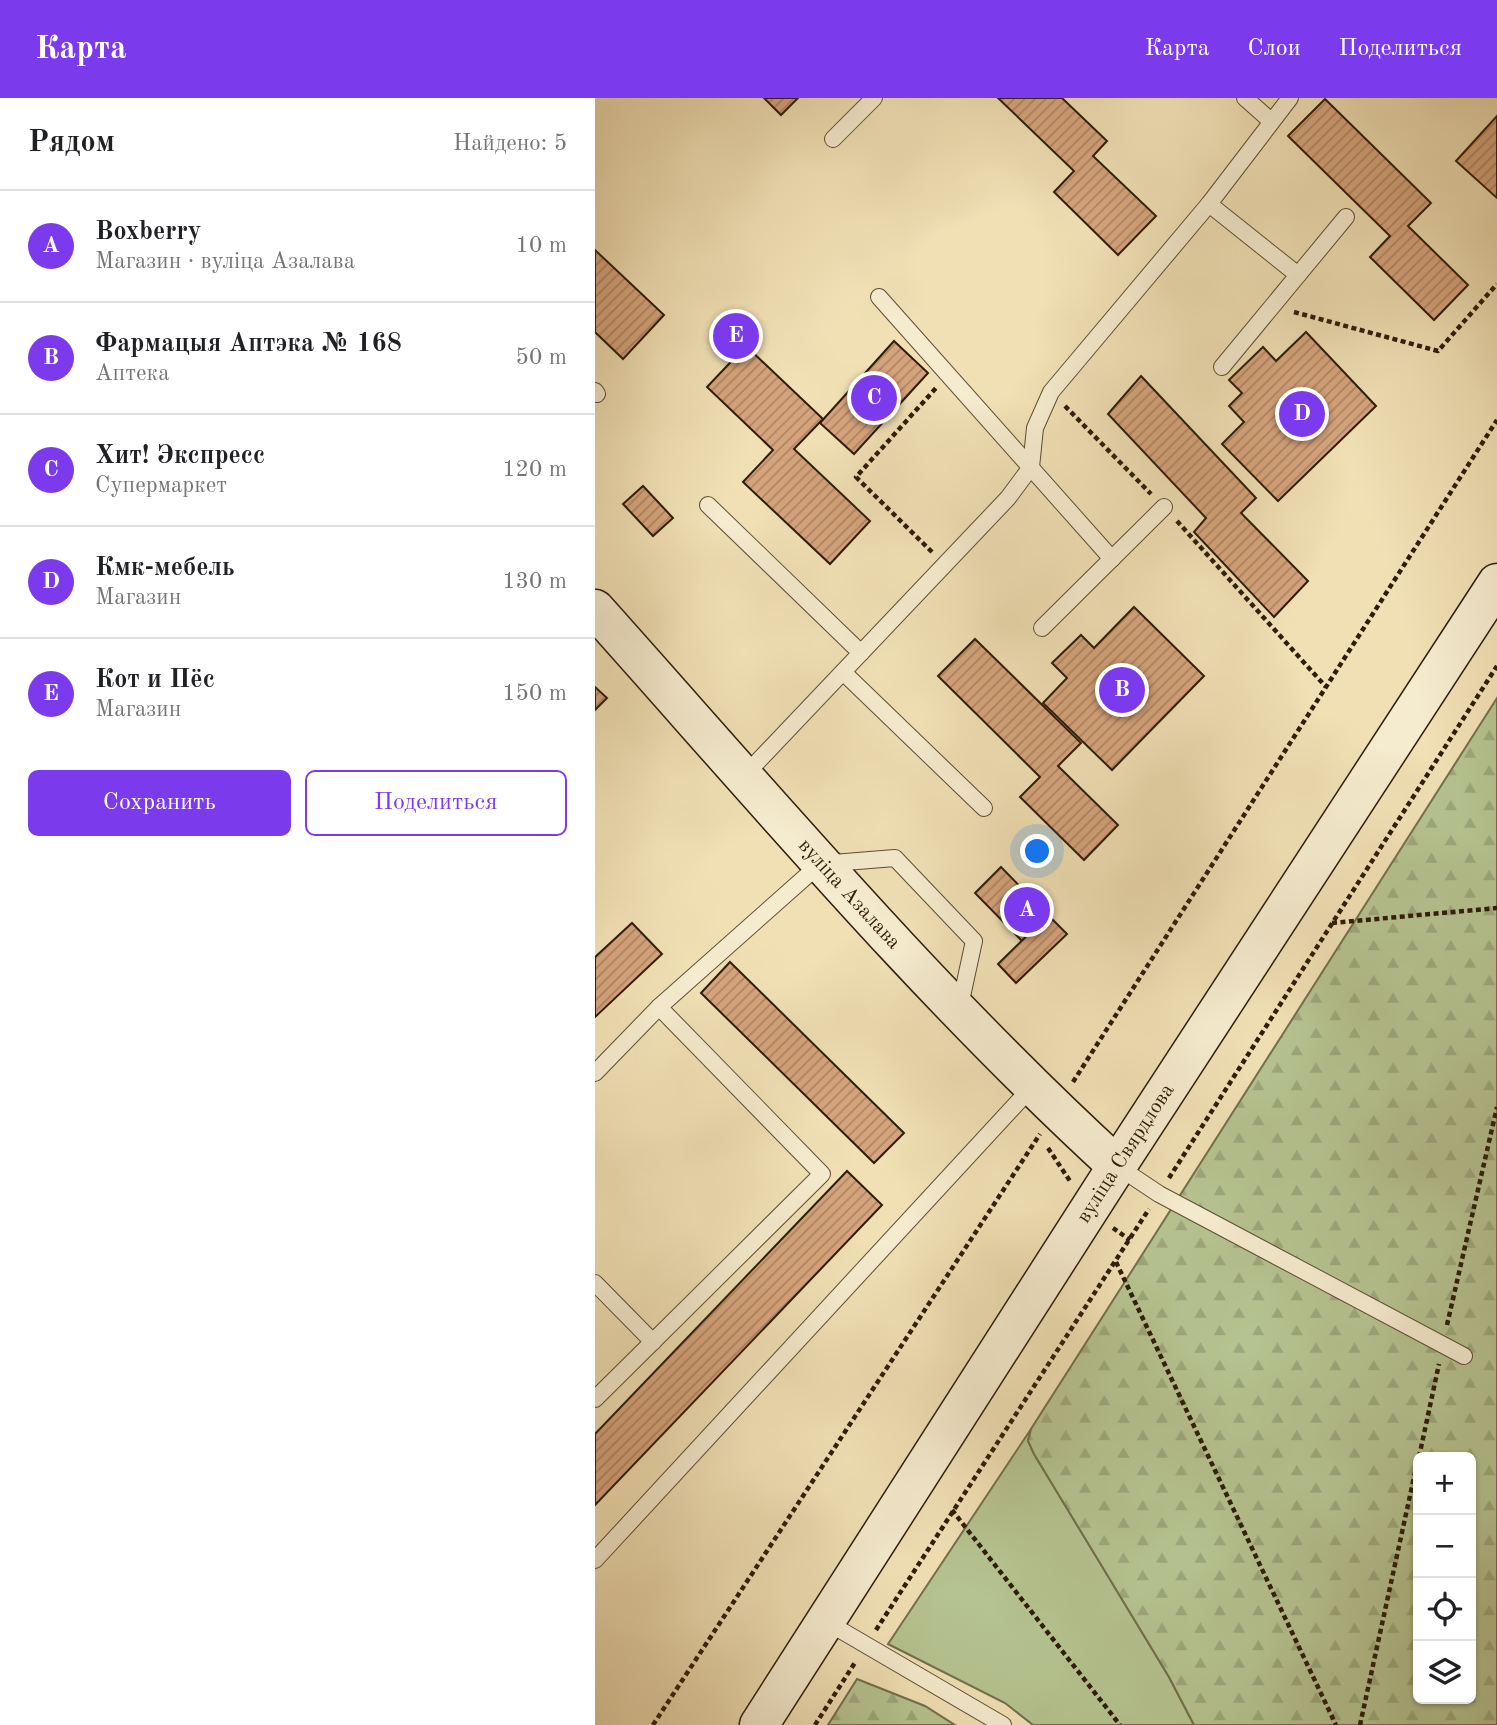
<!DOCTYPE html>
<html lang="ru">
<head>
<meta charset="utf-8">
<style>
  :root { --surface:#fff; --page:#f2f2f2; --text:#202124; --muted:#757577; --line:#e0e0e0; --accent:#7c3aed }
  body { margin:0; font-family:"Old Standard TT",serif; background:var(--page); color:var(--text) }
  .controls { position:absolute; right:21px; bottom:21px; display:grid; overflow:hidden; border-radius:10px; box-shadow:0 2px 5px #0004 }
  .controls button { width:63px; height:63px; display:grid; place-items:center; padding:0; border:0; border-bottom:2px solid var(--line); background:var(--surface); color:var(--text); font:35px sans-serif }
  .you { position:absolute; left:443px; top:754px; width:24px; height:24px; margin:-18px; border:5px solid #fff; border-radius:50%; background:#1a73e8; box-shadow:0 0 0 10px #1a73e833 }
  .badge { display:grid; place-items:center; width:46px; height:46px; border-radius:50%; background:var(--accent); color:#fff; font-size:23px; font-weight:700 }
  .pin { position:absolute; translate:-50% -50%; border:4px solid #fff; box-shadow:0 2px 7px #0006 }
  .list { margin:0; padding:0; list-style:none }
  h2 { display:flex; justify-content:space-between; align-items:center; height:91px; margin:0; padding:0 28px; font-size:30px }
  h2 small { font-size:23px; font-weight:400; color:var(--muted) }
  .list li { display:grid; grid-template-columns:46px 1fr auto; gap:21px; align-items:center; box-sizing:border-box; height:112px; padding:0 28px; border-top:2px solid var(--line) }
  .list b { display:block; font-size:26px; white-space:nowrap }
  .list p { margin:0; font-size:23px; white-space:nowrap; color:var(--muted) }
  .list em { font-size:23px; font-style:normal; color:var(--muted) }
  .actions { display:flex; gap:14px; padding:21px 28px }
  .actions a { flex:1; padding:16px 0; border:2px solid var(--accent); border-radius:10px; text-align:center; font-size:24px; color:var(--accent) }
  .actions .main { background:var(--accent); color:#fff }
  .icon { flex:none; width:38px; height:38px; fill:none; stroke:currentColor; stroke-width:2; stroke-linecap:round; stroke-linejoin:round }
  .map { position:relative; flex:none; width:902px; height:1627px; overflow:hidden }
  header { display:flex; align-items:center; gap:42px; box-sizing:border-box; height:98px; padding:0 35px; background:var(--accent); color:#fff }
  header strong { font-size:33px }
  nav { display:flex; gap:38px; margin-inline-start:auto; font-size:24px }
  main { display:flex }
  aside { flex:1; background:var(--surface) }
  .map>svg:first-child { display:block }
  .grass { fill:#b5c390; stroke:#72704c; stroke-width:2 }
  .forest { fill:url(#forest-firs); stroke:#72704c; stroke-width:2; fill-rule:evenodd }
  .building { fill:url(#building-hatch); stroke:#2e1c09; stroke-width:2 }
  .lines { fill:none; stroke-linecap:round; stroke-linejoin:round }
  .lane-casing { stroke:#5e4d34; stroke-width:18 }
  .secondary-casing { stroke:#2e1c09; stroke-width:41 }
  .path { stroke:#2e1c09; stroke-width:4.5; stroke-dasharray:5 3.5; stroke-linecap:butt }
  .lane { stroke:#f5ebce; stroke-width:16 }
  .secondary { stroke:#f5ebce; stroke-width:38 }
  .labels { text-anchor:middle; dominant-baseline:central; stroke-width:5; stroke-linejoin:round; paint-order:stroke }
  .street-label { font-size:21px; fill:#2e1c09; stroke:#f5ebce }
</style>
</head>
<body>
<header>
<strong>Карта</strong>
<nav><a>Карта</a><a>Слои</a><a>Поделиться</a></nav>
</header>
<main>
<aside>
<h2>Рядом<small>Найдено: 5</small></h2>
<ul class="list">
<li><span class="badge">A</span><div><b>Boxberry</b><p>Магазин · вуліца Азалава</p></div><em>10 m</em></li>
<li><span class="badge">B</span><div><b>Фармацыя Аптэка № 168</b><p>Аптека</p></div><em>50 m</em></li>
<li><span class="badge">C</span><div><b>Хит! Экспресс</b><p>Супермаркет</p></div><em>120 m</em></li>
<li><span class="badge">D</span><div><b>Кмк-мебель</b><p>Магазин</p></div><em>130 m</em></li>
<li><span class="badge">E</span><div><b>Кот и Пёс</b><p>Магазин</p></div><em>150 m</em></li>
</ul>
<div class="actions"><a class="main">Сохранить</a><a>Поделиться</a></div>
</aside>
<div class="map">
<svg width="902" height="1627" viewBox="0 0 902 1627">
  <defs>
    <pattern id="forest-firs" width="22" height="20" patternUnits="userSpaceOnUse" patternTransform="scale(1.75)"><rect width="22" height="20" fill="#b5c390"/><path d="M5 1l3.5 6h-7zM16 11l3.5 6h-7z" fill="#9ca77b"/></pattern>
    <pattern id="building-hatch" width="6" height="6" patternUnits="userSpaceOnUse" patternTransform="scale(1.75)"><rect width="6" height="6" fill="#d6a47c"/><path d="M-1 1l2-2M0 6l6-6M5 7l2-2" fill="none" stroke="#ae8564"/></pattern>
  </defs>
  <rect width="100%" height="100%" fill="#f0e0b4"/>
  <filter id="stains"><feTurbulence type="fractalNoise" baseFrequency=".00286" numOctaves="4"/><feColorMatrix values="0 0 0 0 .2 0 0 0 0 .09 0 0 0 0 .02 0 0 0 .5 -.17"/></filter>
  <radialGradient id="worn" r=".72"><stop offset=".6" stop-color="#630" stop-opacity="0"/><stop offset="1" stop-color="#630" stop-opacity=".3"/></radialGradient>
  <polygon class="grass" points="436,1331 433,1343 439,1356 574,1579 599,1627 438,1627 410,1605 293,1546"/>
  <g class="forest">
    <path d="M902,600V1627H599L574,1579L439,1356L433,1343L436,1331ZM823,1359H876V1601H823Z"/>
    <polygon points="262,1581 330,1608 360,1627 233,1627"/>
  </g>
  <g class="building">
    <polygon points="169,0 203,0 186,17"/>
    <polygon points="403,0 467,0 512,43 498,58 561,118 523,157 459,94 479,73"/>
    <polygon points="730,1 836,105 813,128 873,187 839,222 775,159 795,138 693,38"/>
    <polygon points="902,18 902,100 861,63"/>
    <polygon points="0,152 69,217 28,261 0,234"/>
    <polygon points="143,215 164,234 139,261 118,241"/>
    <polygon points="711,234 781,308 683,403 627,346 649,324 634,308 647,295 634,282 668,249 681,263"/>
    <polygon points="299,243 333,275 259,356 225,325"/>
    <polygon points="151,248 228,321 199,351 275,423 235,466 148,384 178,352 112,289"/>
    <polygon points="546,278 661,400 646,415 713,483 679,519 599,434 611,420 513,316"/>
    <polygon points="48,388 78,420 58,438 28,406"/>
    <polygon points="539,509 609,578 517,672 448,605 472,580 457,565 486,537 499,550"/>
    <polygon points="380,541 486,645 463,668 523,727 489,762 425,699 445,679 343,578"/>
    <polygon points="0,589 12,600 0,612"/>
    <polygon points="406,769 453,817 427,843 380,795"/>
    <polygon points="453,817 472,836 421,885 403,866"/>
    <polygon points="37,825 67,856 0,919 0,859"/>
    <polygon points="135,864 309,1035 279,1065 106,895"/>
    <polygon points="252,1073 287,1107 0,1407 0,1336"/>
  </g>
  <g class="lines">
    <defs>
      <g id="lane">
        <polyline points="650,0 676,23"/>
        <polyline points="238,41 279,0"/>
        <polyline points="614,106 703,177"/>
        <polyline points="284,199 517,461"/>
        <polyline points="627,269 751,119"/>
        <polyline points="0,293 2,296"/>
        <polyline points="113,407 266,555"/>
        <polyline points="447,530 569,409"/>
        <polyline points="248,574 389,710"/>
        <polyline points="149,678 413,400 436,369 440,330 456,294 614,106 695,0"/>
        <polyline points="0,975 64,909 225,766 300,760 379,843 364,912"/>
        <polyline points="522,1068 564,1096 869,1258"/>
        <polyline points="0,1185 58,1244"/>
        <polyline points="0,1301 227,1076 64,909"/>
        <polyline points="0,1462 436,990"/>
        <polyline points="230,1523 408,1627"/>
      </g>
      <g id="secondary">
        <path id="s1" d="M0,511C170,701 334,896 522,1068"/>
        <path id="s2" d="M164,1627L522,1068L902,485"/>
      </g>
    </defs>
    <use href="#lane" class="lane-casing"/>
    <use href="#secondary" class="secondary-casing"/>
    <g class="path">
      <polyline points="699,214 843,253 902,186"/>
      <polyline points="470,308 556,396"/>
      <polyline points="582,423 731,589"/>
      <polyline points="337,454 261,379 341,290"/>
      <polyline points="737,825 902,810"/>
      <polyline points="478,984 902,322"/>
      <polyline points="453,1050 475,1083"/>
      <polyline points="574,1080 902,568"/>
      <polyline points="518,1130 535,1142"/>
      <polyline points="521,1164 741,1627"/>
      <polyline points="852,1227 902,1009"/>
      <polyline points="824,1359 844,1266"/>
      <polyline points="357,1412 525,1627"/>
      <polyline points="281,1532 554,1111"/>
      <polyline points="58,1627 445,1036"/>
      <polyline points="220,1627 261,1563"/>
      <polyline points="765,1627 823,1361"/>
    </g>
    <use href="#lane" class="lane"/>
    <use href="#secondary" class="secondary"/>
  </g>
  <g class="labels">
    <g class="street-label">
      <text stroke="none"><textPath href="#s1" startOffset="382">вуліца Азалава</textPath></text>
      <text stroke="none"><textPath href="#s2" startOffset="679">вуліца Свярдлова</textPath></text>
    </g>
  </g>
  <rect width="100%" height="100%" filter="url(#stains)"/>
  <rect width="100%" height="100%" fill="url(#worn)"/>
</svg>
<div class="controls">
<button>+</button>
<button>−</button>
<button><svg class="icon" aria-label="locate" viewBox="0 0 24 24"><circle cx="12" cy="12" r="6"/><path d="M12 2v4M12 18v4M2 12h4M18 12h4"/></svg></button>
<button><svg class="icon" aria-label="layers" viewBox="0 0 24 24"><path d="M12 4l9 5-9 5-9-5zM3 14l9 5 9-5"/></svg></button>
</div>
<div class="you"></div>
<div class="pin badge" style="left:432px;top:812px">A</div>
<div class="pin badge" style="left:527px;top:592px">B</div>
<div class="pin badge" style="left:279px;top:300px">C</div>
<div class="pin badge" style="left:707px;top:316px">D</div>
<div class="pin badge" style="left:141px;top:238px">E</div>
</div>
</main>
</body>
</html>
